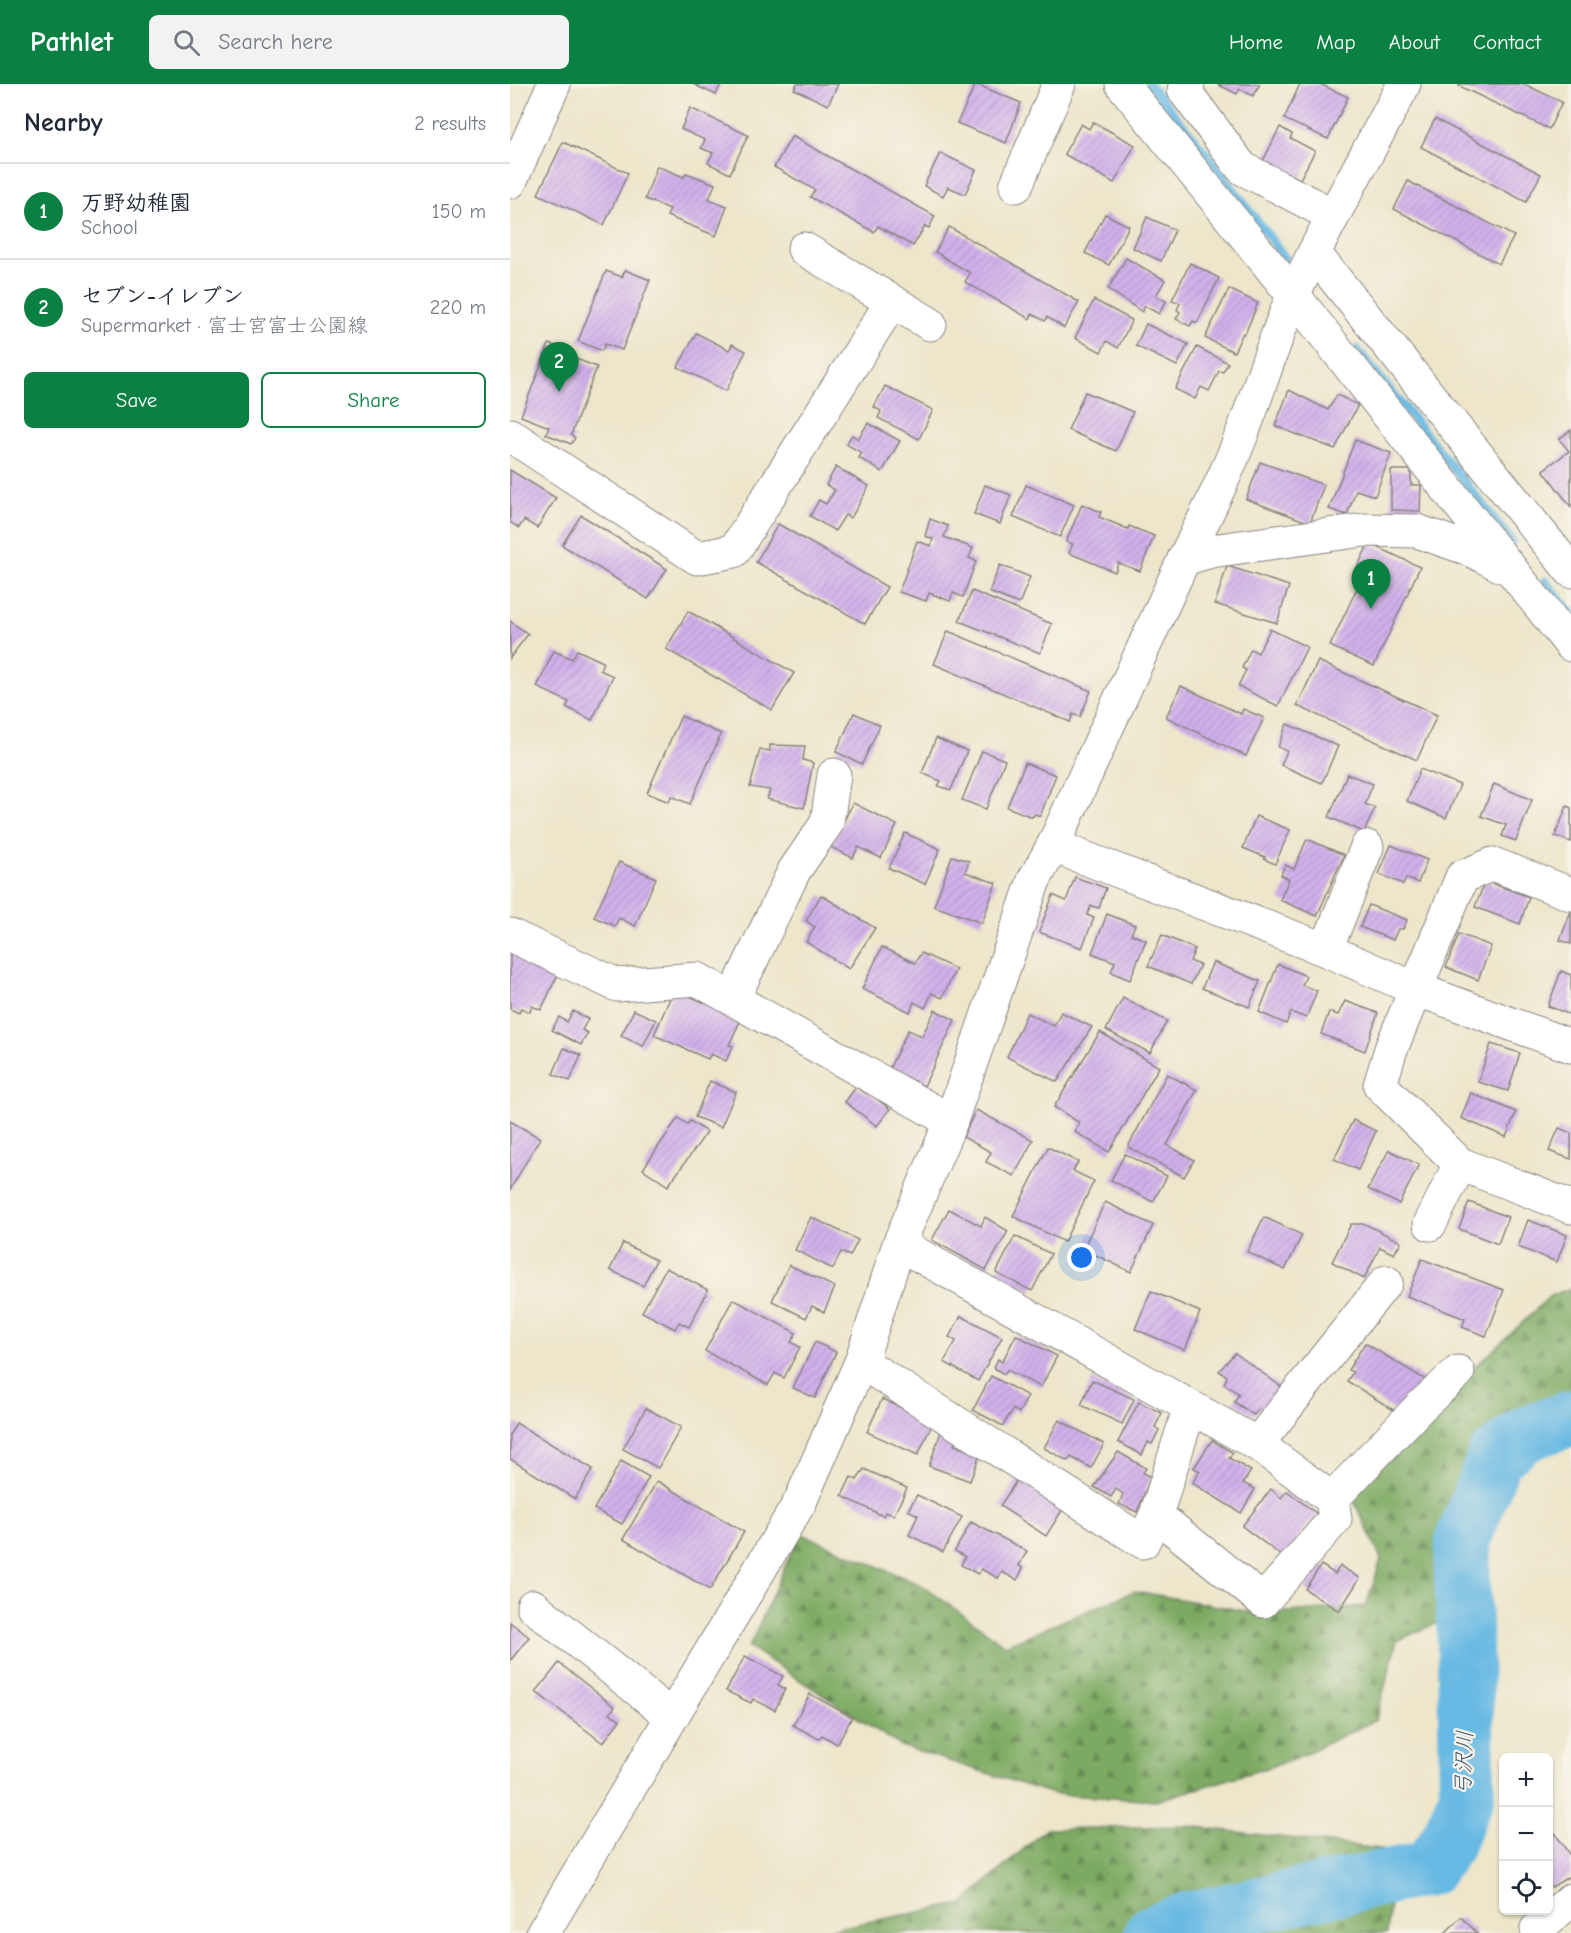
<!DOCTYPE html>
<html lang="en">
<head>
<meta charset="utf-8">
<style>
  :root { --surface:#fff; --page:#f2f2f3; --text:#1f2937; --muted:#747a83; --line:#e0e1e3; --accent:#0b8043 }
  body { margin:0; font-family:"Comic Neue","Klee One",sans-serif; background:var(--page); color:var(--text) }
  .controls { position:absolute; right:18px; bottom:18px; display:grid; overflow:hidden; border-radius:9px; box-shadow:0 2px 4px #0004 }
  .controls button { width:54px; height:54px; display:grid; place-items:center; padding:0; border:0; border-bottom:2px solid var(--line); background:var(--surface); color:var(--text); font:30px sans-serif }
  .you { position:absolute; left:572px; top:1174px; width:21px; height:21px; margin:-15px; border:4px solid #fff; border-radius:50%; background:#1a73e8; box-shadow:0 0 0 9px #1a73e833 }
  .badge { display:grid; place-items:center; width:39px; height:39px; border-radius:50%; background:var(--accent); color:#fff; font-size:20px; font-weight:700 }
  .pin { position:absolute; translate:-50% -50px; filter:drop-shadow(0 2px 3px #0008) }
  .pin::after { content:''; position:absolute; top:32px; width:21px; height:18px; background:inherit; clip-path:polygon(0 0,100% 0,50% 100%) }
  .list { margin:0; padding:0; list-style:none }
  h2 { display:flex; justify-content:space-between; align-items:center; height:78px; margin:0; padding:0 24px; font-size:26px }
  h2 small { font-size:20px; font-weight:400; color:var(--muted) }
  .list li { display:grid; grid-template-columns:39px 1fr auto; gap:18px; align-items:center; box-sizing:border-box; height:96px; padding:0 24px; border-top:2px solid var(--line) }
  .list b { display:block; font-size:22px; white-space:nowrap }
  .list p { margin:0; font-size:20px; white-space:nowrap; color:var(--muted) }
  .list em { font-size:20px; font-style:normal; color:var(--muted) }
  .actions { display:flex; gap:12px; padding:18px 24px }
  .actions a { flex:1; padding:14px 0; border:2px solid var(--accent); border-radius:9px; text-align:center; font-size:21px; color:var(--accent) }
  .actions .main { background:var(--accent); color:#fff }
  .icon { flex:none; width:33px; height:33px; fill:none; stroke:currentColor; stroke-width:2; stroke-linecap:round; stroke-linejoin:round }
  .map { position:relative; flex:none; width:1061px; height:1849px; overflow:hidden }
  header { display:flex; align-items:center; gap:36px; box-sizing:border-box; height:84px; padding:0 30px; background:var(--accent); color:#fff }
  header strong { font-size:28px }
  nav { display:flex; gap:33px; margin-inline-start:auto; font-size:21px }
  .search { width:420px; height:54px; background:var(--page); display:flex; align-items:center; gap:15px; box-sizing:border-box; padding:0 21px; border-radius:9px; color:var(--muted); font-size:22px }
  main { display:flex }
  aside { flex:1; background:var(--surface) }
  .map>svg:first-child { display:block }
  .forest { fill:url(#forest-firs); stroke:#50664e; stroke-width:1.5 }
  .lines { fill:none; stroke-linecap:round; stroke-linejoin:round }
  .stream { stroke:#68b9e3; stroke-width:9 }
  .river { stroke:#68b9e3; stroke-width:56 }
  .building { fill:url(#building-hatch) }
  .minor-casing { stroke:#888482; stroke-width:35 }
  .major-casing { stroke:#888482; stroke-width:35 }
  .minor { stroke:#fff; stroke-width:33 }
  .major { stroke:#fff; stroke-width:33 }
  .labels { text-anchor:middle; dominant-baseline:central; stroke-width:4.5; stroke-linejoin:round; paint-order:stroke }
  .water-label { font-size:22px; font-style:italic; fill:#3a5776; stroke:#f7f3e8 }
</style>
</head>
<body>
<header>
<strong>Pathlet</strong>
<div class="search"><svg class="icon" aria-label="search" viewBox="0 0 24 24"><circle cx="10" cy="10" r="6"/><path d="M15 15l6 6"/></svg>Search here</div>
<nav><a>Home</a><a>Map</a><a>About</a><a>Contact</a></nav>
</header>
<main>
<aside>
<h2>Nearby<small>2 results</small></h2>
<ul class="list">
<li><span class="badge">1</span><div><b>万野幼稚園</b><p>School</p></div><em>150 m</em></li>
<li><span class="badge">2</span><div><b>セブン-イレブン</b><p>Supermarket · 富士宮富士公園線</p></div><em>220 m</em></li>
</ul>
<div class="actions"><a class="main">Save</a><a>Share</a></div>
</aside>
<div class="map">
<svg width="1061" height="1849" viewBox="0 0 1061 1849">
  <defs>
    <pattern id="forest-firs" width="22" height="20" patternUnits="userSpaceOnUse" patternTransform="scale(1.5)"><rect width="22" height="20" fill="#7daa62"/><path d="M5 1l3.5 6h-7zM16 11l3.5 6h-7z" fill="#668a52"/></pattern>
    <pattern id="building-hatch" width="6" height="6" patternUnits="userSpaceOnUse" patternTransform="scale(1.5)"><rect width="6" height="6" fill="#d2b0eb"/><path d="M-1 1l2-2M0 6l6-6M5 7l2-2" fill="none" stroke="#b497ca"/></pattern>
  </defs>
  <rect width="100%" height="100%" fill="#f7f3e8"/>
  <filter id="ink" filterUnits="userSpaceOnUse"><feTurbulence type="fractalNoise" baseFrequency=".0167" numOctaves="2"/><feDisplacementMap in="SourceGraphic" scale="12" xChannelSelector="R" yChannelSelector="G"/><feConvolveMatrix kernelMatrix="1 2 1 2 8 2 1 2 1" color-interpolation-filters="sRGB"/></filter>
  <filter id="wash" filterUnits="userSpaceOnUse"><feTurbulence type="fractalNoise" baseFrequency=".008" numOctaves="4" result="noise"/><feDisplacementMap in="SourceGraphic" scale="24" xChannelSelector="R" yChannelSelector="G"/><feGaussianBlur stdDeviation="1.35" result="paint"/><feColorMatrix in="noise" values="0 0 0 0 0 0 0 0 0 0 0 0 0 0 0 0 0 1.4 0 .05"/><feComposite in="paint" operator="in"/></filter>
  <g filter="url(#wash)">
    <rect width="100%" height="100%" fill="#ede6ca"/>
    <g class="forest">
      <polygon points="1061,1204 1061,1326 986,1361 971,1519 887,1557 866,1636 780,1677 646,1717 543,1710 391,1662 239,1563 290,1449 413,1502 495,1561 625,1507 752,1530 856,1522 871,1475 843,1415 850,1385 987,1263 1040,1212"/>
      <polygon points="678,1742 886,1767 877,1849 299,1849 452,1820 536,1745"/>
    </g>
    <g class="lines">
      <g class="stream">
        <polyline points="639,0 700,74 775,174"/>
        <polyline points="847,265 1002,457"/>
        <polyline points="1035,497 1061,529"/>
      </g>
      <polyline class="river" points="642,1849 677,1836 919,1784 937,1758 957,1712 955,1562 952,1492 953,1456 985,1373 1015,1350 1061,1334"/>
    </g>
    <g id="blocks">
      <g class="building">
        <polygon points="183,0 211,0 206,11"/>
        <polygon points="287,0 328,0 318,21 284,5"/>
        <polygon points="466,0 511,19 496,59 447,39"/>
        <polygon points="707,0 750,0 743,12 730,5 727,10"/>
        <polygon points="790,0 810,0 838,13 818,55 774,35"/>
        <polygon points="949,0 1014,0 1052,18 1039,45 949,2"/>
        <polygon points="180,24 238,51 220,90 198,79 203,69 191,64 195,56 171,45"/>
        <polygon points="925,35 1031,90 1016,118 911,63"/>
        <polygon points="583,38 625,61 604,99 554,70 571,40 579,45"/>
        <polygon points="770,43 782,50 780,54 805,67 790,95 753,77"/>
        <polygon points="282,52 425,132 419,144 415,142 403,162 368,142 364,148 300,113 305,106 264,83"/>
        <polygon points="53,58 118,89 94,141 28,110"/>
        <polygon points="430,69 466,86 455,110 438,103 433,112 414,102"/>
        <polygon points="147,82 174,93 176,89 205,100 199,115 217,122 206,152 157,132 160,125 135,115"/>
        <polygon points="898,97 1004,152 989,180 884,125"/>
        <polygon points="595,130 619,142 599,181 575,169"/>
        <polygon points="637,133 665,146 651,177 623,164"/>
        <polygon points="439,143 569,218 554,244 537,233 535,237 522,230 520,235 455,198 460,189 425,168"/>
        <polygon points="616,174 655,196 646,212 656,217 649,230 635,222 632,228 598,205"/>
        <polygon points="680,179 709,194 687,239 683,237 680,242 666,235 670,228 667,226 670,219 662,216"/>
        <polygon points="115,186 140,196 112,266 95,260 92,267 68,257 96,187 112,193"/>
        <polygon points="719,205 748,219 735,250 733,249 724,268 695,254"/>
        <polygon points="584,216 622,236 608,264 597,257 591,268 565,254"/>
        <polygon points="636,240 678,260 667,282 626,262"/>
        <polygon points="186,249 219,266 222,260 236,267 216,307 168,283"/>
        <polygon points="39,260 50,264 48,268 87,283 61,351 65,354 61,360 36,350 39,343 11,332"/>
        <polygon points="687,263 718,279 713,288 709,287 699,307 691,303 685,315 665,305"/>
        <polygon points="375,302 423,326 409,355 368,334 371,327 364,323"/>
        <polygon points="779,306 818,326 827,311 848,321 825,365 765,342"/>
        <polygon points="575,308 623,328 606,367 558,346"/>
        <polygon points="358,339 390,357 372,388 349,374 352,369 336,360 342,351 348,355"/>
        <polygon points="1061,346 1061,423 1033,386 1059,367 1049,355"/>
        <polygon points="845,356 881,369 865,412 846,406 837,431 819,425"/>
        <polygon points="750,378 814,401 800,439 736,415"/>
        <polygon points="326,383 359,402 341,434 335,431 325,447 300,432 309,416 316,420 325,406 316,401"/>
        <polygon points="0,386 46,414 27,444 14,436 9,444 0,438"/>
        <polygon points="881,386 901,386 901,401 911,401 910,427 881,426"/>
        <polygon points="475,401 501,411 490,440 464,430"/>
        <polygon points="516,401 564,421 550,453 503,433"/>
        <polygon points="572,420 591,428 589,433 618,445 619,442 644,452 630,487 608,479 605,488 559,469 563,460 556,458"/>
        <polygon points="71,431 157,485 138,515 52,461"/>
        <polygon points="420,435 438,442 434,453 463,464 459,474 466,477 453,513 443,509 440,517 419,509 416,517 389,508 407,457 421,462 423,455 415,452"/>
        <polygon points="268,440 377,503 355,540 246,478"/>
        <polygon points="859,459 910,483 864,582 820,562 854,489 846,486"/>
        <polygon points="490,481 520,493 509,520 479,508"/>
        <polygon points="717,482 779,502 767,539 705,520"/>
        <polygon points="462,507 542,540 530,569 449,537"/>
        <polygon points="178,527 284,589 262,626 156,565"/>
        <polygon points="0,537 18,550 0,574"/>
        <polygon points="760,545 797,563 768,622 728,602 736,586 732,584 741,565 748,569"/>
        <polygon points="438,547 581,607 570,633 563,630 560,638 424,580"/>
        <polygon points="67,566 93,578 90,586 103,592 82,636 56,623 59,618 27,603 44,567 62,575"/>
        <polygon points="808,577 927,631 907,676 787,622"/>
        <polygon points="671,602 731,630 733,625 754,634 736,672 656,633"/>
        <polygon points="344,629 370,641 352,680 326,668"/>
        <polygon points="171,632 211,650 180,720 161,712 159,718 137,709"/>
        <polygon points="777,640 828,662 812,699 771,681 777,667 768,663"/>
        <polygon points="426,654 457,667 441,706 428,702 431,697 412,689"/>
        <polygon points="260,661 295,662 293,676 303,679 294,724 257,715 260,706 240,703 250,665 260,667"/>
        <polygon points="472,667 495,676 476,725 452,716"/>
        <polygon points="515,679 546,691 530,732 525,730 522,733 497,723"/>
        <polygon points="910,685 950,701 936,734 897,717"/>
        <polygon points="837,690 863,700 855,720 865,724 854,748 819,733"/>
        <polygon points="984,700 1022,716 1006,757 992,752 996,741 971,732"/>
        <polygon points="343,719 387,741 371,774 348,763 343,774 321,763"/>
        <polygon points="1057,722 1061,724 1061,758 1045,752"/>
        <polygon points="746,732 780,746 765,780 754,775 755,773 733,764"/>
        <polygon points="395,749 430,765 415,800 379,784"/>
        <polygon points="797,755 834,771 807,832 770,816 779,795 771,791 775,781 784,785"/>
        <polygon points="881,761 917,776 908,799 896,794 893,800 869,790"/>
        <polygon points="442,772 459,777 455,788 486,799 472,839 424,822"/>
        <polygon points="109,778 146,794 125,842 109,834 105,842 84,833"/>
        <polygon points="565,793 596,804 589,824 581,822 577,831 584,834 572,864 529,848 543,811 556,817"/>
        <polygon points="975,797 1019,813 1010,840 965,823"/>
        <polygon points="311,811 365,844 339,885 296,858 305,843 296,837"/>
        <polygon points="859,821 897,836 893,845 888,845 883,856 850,843"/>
        <polygon points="1061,827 1061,860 1050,856"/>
        <polygon points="597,830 625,841 621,850 636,856 620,896 601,888 605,878 582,869"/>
        <polygon points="949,850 981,862 968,896 936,883"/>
        <polygon points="652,851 685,865 680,877 690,881 681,900 638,882"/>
        <polygon points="372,863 405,879 411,869 446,885 432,914 422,909 415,924 404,918 400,928 352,905"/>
        <polygon points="0,865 49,888 31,926 22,922 20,928 11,924 9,929 0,925"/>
        <polygon points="703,878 750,897 739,923 692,904"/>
        <polygon points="768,880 796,892 792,901 807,907 796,934 781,928 776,940 749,928"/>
        <polygon points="1051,887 1061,891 1061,931 1038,922"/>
        <polygon points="164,905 231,935 219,961 223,962 216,977 201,970 198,975 144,951"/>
        <polygon points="613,914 657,937 640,969 596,946"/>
        <polygon points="835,917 868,929 855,967 811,950 819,928 828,931"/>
        <polygon points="124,926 146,936 133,962 111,952"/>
        <polygon points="425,926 445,936 414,1002 379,985 398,946 412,952"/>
        <polygon points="63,927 78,935 72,946 78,949 71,961 42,946 49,933 57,938"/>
        <polygon points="551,928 582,943 547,998 497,973 517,929 544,942"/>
        <polygon points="590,948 649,983 599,1068 565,1048 570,1039 544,1023"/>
        <polygon points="981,960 1010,969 998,1007 968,998"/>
        <polygon points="54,964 71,971 60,997 43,990"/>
        <polygon points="657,990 687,1006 657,1061 684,1076 674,1093 618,1063"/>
        <polygon points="200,997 226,1008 211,1043 185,1033"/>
        <polygon points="346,1003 357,1010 358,1008 380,1025 367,1042 335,1018"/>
        <polygon points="961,1009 1006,1028 996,1053 951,1034"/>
        <polygon points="466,1026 523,1056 504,1092 476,1078 481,1068 453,1053"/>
        <polygon points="168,1034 177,1040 180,1037 197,1048 158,1102 133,1085"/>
        <polygon points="843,1036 866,1047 848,1086 824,1075"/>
        <polygon points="0,1037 30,1054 0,1106"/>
        <polygon points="1049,1044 1061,1049 1061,1075 1039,1067"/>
        <polygon points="538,1063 568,1078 563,1087 584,1097 554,1158 503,1132"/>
        <polygon points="879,1066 909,1081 889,1120 858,1105"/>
        <polygon points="615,1070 657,1092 643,1118 601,1096"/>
        <polygon points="595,1118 643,1141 621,1188 573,1165"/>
        <polygon points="959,1118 998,1133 988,1160 949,1145"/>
        <polygon points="439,1125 471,1142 475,1133 498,1147 476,1186 422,1156"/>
        <polygon points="301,1133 348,1156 340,1172 331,1168 323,1185 285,1166"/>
        <polygon points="754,1133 792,1151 775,1186 737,1168"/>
        <polygon points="1018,1136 1057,1151 1047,1178 1008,1163"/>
        <polygon points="841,1140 855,1140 891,1158 884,1170 870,1163 854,1195 822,1178"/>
        <polygon points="505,1152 541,1170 522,1207 486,1189"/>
        <polygon points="113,1159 146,1176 133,1202 100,1186"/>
        <polygon points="912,1175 994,1206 976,1252 952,1243 955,1235 897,1212"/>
        <polygon points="279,1181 325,1203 314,1228 302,1222 296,1234 262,1217"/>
        <polygon points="156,1184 198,1206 179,1243 169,1238 165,1245 132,1228"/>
        <polygon points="641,1207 690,1228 675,1266 625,1245"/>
        <polygon points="223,1215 286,1249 281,1258 290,1263 274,1294 265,1289 258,1301 195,1267"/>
        <polygon points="451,1232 492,1253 468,1297 434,1278 446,1257 439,1253"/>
        <polygon points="506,1251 547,1272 531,1303 497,1286 494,1290 484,1284 488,1275 492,1278"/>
        <polygon points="305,1258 326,1268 305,1314 283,1304"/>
        <polygon points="855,1259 916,1296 893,1332 837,1297 843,1288 838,1286"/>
        <polygon points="725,1269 773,1304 757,1327 749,1325 744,1331 724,1318 729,1310 714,1300 717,1292 709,1287"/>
        <polygon points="481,1292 518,1312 509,1329 503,1325 493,1342 463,1326"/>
        <polygon points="582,1296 624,1315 612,1340 571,1321"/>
        <polygon points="372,1315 423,1338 408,1371 357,1348"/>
        <polygon points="629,1318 652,1329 645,1343 649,1346 642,1360 638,1358 632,1371 608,1358"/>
        <polygon points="136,1324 171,1343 148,1384 113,1365"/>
        <polygon points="549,1336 594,1360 581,1384 561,1373 558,1377 534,1364"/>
        <polygon points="6,1339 83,1385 65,1415 0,1375 0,1350"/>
        <polygon points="431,1348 446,1354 444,1361 470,1371 460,1397 419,1382"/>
        <polygon points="702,1356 723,1369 719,1374 741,1387 733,1399 745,1405 731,1429 682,1399 690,1387 684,1384"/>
        <polygon points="608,1368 636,1384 633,1389 641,1393 627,1428 609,1420 613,1410 606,1405 601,1413 584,1403"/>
        <polygon points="111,1377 139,1393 112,1440 84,1425"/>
        <polygon points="354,1385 397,1404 384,1431 375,1428 373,1432 332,1412 341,1393 347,1396"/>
        <polygon points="508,1394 554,1423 536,1452 490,1422"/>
        <polygon points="147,1397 234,1448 200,1506 113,1455"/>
        <polygon points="761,1405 771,1414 777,1407 807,1430 773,1473 732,1442"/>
        <polygon points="407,1411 452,1433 433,1468 399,1451 408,1431 398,1426"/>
        <polygon points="461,1438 517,1467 509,1482 513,1484 507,1496 492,1488 488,1494 471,1485 468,1490 451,1481 455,1473 445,1467"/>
        <polygon points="811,1481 825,1490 830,1482 850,1494 829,1527 795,1505"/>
        <polygon points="0,1538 19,1553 0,1577"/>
        <polygon points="235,1572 273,1592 268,1601 275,1605 265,1626 243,1615 241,1619 216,1607"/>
        <polygon points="49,1579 105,1623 100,1629 110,1636 93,1659 26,1608"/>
        <polygon points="300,1610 342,1633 327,1660 312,1651 309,1655 283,1641"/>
        <polygon points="1045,1749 1061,1773 1061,1791 1042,1803 1038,1800 1038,1753"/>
        <polygon points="951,1833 967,1849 935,1849"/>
      </g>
    </g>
  </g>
  <g filter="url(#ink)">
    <use href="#blocks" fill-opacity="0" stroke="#888482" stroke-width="1.5"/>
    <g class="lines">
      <defs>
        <g id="minor">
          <polyline points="612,0 784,212 1061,561"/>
          <polyline points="678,0 674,6 732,84 822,131"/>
          <polyline points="506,102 549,0"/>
          <polyline points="294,165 420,240"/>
          <polyline points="804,169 1061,487"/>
          <polyline points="0,351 187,474 224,467 381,219"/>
          <polyline points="674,475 701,467 854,446 907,447 959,465 992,482"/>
          <polyline points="543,762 816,866 906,905 1061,962"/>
          <polyline points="1061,810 983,780 952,793 881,965 870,1001 950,1080 1061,1123"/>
          <polyline points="0,851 107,901 187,895 441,1037"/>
          <polyline points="816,866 857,763"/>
          <polyline points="223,915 284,787 317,739 324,691"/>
          <polyline points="920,1140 950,1080"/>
          <polyline points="389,1160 747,1360 876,1198"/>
          <polyline points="351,1278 633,1458 646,1431 753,1517 825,1435 822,1415 747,1360"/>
          <polyline points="822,1415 910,1323 948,1288"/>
          <polyline points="646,1431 680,1323"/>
          <polyline points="23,1522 161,1632"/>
          <path d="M33,1849L290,1418L351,1278L389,1160L441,1037L524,796L543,762L674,475C694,436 714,396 730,355C749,307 763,257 784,210C817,138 858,70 894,0"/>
          <polyline points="1028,1849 1027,1845 1061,1816"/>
        </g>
        <polyline id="major" points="0,98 44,0"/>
      </defs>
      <use href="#minor" class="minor-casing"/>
      <use href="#major" class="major-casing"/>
      <use href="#minor" class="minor"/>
      <use href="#major" class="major"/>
    </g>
  </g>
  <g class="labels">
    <g class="water-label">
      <text transform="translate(954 1679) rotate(-88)">弓沢川</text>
    </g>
  </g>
</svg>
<div class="controls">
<button>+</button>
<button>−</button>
<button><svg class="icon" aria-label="locate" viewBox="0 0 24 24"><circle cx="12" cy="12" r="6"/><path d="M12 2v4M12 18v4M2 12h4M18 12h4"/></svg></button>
</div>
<div class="you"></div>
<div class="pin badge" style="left:861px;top:525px">1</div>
<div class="pin badge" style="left:49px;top:308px">2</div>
</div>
</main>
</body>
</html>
